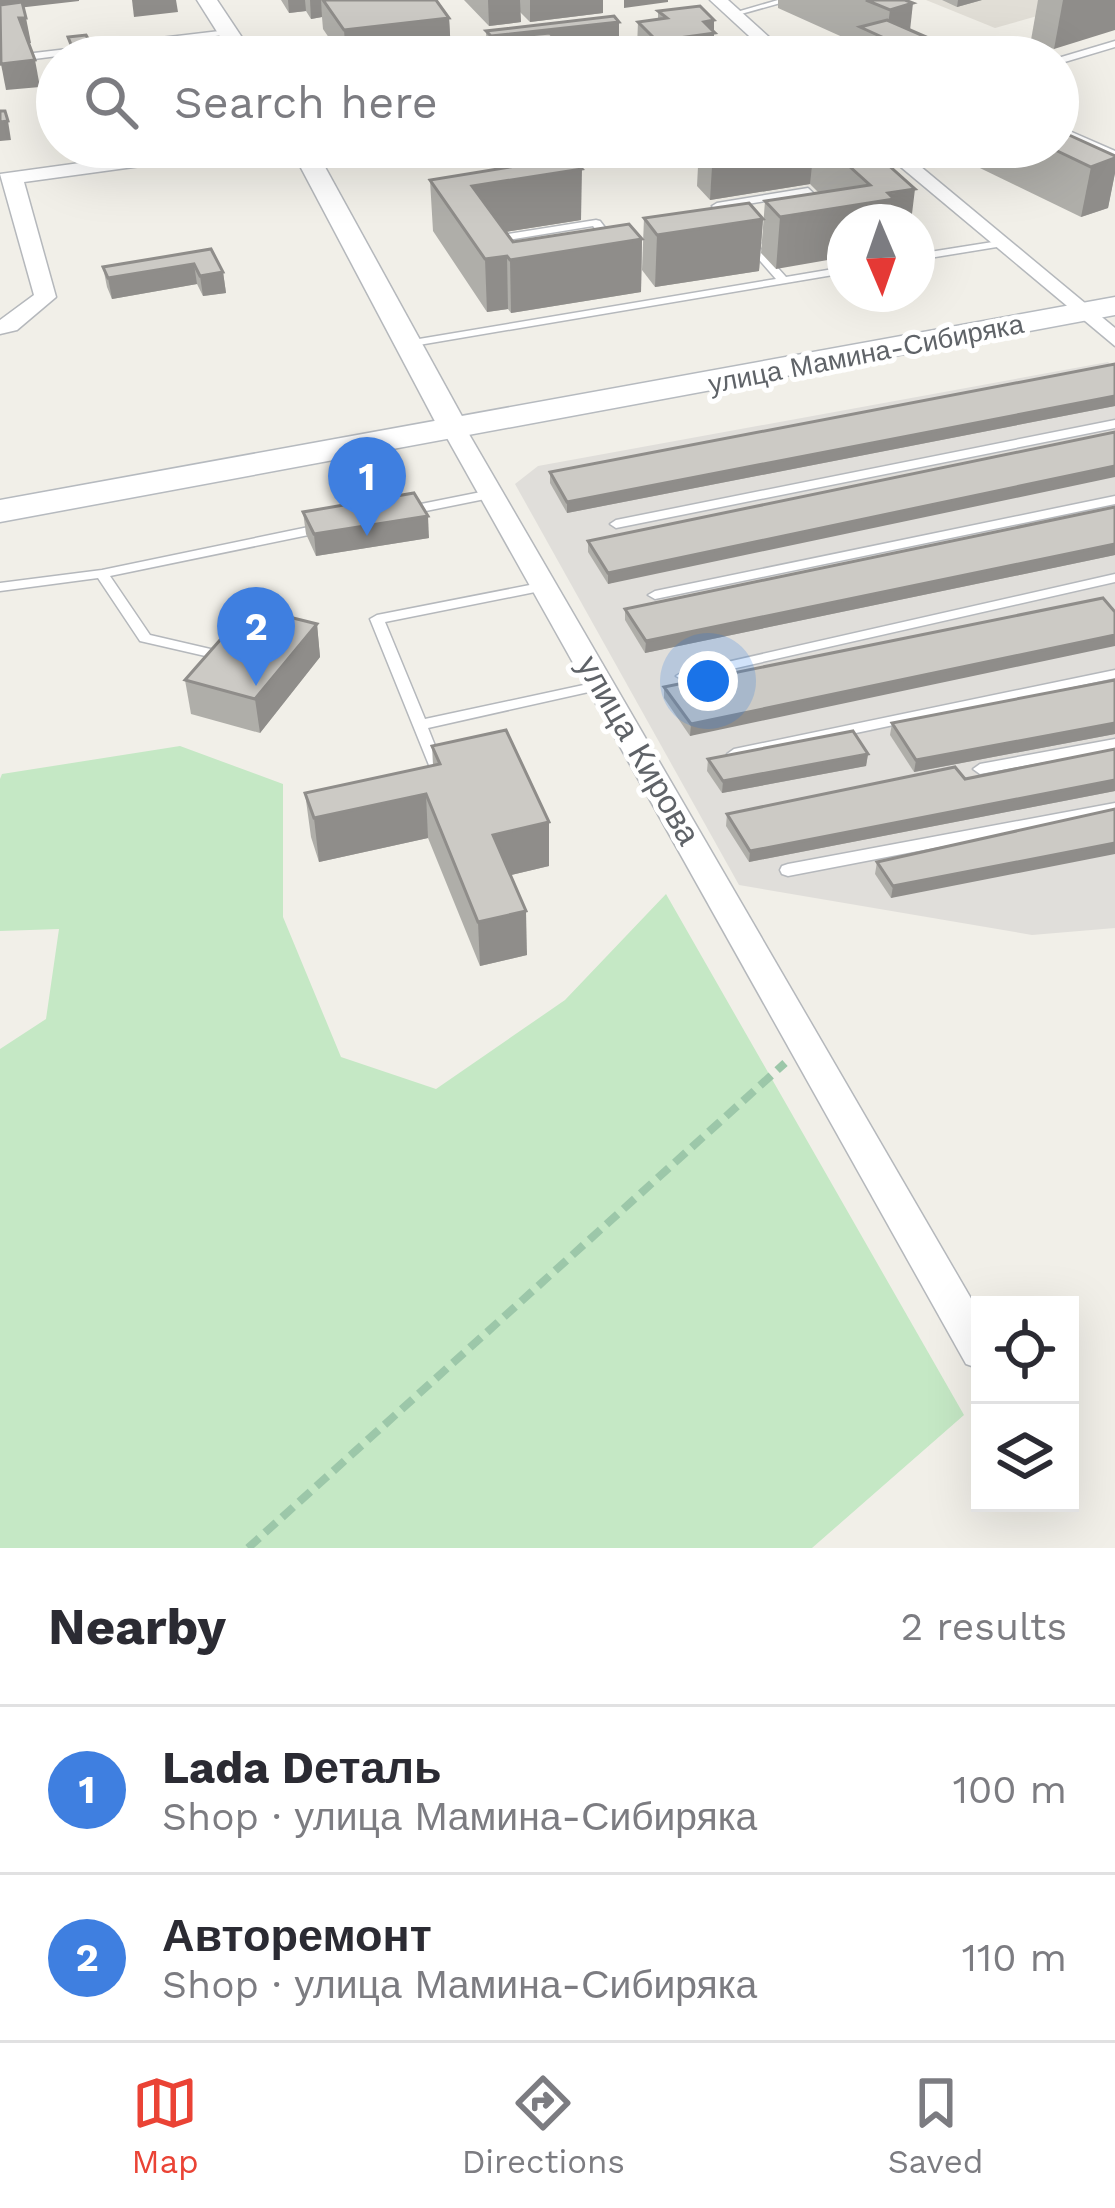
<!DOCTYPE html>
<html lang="en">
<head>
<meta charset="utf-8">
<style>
  :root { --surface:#fff; --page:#f2f2f3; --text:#2b2b33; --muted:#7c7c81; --line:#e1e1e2; --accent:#ea4335 }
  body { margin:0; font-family:"Work Sans",sans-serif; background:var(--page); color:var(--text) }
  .controls { position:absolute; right:36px; bottom:36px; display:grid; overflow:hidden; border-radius:0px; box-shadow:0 12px 48px #0002 }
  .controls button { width:108px; height:108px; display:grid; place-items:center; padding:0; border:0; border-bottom:3px solid var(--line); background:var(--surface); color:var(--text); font:60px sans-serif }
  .compass { position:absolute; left:827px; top:204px; width:108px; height:108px; border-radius:50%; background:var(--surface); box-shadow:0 12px 48px #0002; rotate:178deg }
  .you { position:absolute; left:708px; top:681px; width:42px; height:42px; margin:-30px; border:9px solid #fff; border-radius:50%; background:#1a73e8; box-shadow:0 0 0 18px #1a73e833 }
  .badge { display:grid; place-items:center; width:78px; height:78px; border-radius:50%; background:var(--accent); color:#fff; font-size:39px; font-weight:700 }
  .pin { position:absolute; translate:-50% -99px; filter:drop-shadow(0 3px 6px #0008) }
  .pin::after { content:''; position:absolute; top:63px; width:42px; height:36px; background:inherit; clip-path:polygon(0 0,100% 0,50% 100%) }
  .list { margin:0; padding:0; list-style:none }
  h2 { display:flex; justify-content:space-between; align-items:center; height:156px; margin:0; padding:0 48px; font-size:51px }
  h2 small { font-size:39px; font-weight:400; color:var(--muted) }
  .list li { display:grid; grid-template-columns:78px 1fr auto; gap:36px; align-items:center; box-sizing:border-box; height:168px; padding:0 48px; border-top:3px solid var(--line) }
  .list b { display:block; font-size:45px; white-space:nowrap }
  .list p { margin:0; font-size:39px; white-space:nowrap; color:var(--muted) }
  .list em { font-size:39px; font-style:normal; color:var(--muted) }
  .icon { flex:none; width:66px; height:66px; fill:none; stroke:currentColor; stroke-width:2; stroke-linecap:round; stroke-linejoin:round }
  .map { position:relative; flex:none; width:1115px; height:1548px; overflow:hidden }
  .search { position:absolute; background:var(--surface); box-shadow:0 12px 48px #0002; left:36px; right:36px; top:36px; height:132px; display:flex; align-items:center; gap:30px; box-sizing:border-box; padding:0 42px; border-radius:66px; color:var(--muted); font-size:45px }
  .sheet { height:492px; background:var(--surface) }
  nav { display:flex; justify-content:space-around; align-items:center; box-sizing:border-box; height:168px; border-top:3px solid var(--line); background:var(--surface); font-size:33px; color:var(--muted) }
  nav a { display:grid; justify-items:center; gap:6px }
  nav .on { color:var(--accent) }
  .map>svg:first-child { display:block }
  .industrial { fill:#e0deda }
  .education { fill:#e1ded6 }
  .green { fill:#c5e8c5 }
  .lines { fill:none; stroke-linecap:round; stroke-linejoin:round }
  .service-casing { stroke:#b5b8bc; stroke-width:3 }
  .minor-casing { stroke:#b5b8bc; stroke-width:3 }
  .tertiary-casing { stroke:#b5b8bc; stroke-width:3 }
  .secondary-casing { stroke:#b6babf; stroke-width:3 }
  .path { stroke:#9cc7a9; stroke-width:8; stroke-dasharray:15 8; stroke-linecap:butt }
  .service { fill:#fff; fill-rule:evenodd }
  .minor { fill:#fff; fill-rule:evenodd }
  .tertiary { fill:#fff; fill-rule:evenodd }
  .secondary { fill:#fff; fill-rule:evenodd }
  .wall { fill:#afaea9 }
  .shaded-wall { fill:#8f8d8a }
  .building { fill:#cccac5; stroke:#8f8d8a; stroke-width:3 }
  .labels { text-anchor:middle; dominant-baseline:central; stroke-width:10; stroke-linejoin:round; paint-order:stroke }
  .far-street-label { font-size:27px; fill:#5f6368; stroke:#fff }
  .street-label { font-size:33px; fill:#5f6368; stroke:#fff }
</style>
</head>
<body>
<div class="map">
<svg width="1115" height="1548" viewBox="0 0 1115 1548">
  <rect width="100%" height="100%" fill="#f1efe8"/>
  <polygon class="industrial" points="1108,362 1115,369 1115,928 1032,935 739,885 515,484 538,466"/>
  <polygon class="education" points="926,0 1094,0 995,28"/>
  <polygon class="green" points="180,746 283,784 283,917 341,1057 436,1089 565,1000 666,894 964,1415 812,1548 0,1548 0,1049 46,1019 59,929 0,931 0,779 2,774"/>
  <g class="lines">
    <defs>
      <g id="service">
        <polygon points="778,0 791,0 734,16 730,14"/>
        <polygon points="228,30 232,32 231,34 34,59 30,56 34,53"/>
        <polygon points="1115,41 1115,47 1058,64 1058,58"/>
        <polygon points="957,47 1022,54 1026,57 998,57 954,52 954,48"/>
        <polygon points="1058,126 1115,151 1115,157 1058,132"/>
        <polygon points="808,188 828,207 828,211 820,211 806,194 724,208 737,223 732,226 728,225 712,206 717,203"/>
        <polygon points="596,220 600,221 616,242 615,244 607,244 593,226 489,243 484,240 489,237"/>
        <polygon points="999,241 1004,244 1003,246 917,260 917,254"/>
        <polygon points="756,242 760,243 759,247 786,277 845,267 845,273 407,347 401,344 407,341 776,279 747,246"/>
        <polygon points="1115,420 1115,428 616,528 610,524 616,520"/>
        <polygon points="491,490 495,491 495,497 406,515 400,511 406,507"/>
        <polygon points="1115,496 1115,504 655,599 648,595 655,591"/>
        <polygon points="323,524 328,525 328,531 110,576 150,635 219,651 221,654 214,658 140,641 98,578 0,591 0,583 102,570"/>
        <polygon points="1115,574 1115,582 683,680 676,676 683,672"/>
        <polygon points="545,582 550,583 552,586 550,589 385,622 425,719 602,681 609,685 602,689 428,728 445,771 443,775 433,775 370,619 377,615"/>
        <polygon points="1115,670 1115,678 734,759 727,754 734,749"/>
        <polygon points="1115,739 1115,749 980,774 973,769 980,764"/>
        <polygon points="1115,803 1115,813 788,876 782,874 780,870 782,866 788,864"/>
      </g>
      <g id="minor">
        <polygon points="710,0 728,0 791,57 772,57"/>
        <polygon points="196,147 245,147 236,153 24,182 56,297 17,330 0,334 0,320 34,295 0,174"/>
        <polygon points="877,147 897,147 1115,328 1115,346"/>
        <polygon points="454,422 466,429 980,1314 980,1369 966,1364 442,429"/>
      </g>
      <g id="tertiary">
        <polygon points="197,0 217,0 255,57 233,57"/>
        <polygon points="290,147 314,147 469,429 465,436 443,436 439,429"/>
      </g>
      <polygon id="secondary" points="1115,297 1115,315 0,522 0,500"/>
    </defs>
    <use href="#service" class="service-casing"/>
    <use href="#minor" class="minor-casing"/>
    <use href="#tertiary" class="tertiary-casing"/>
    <use href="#secondary" class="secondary-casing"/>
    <polyline class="path" points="248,1548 785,1063"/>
    <use href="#service" class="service"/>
    <use href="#minor" class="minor"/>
    <use href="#tertiary" class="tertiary"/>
    <use href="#secondary" class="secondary"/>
  </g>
  <g class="wall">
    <polygon points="281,0 436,0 449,18 451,51 401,57 342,57 323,29 322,17 311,19 306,11 289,13"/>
    <polygon points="464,0 603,0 603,13 530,22 520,12 521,22 489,26"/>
    <polygon points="778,0 905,0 910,30 972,57 857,57 858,44 778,8"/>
    <polygon points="942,0 982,0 957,7"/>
    <polygon points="1038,0 1115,0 1054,49 1031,40"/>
    <polygon points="658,11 714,20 714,51 762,57 646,57 637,47 638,22 658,19"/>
    <polygon points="486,31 619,47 567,53 570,57 487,57"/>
    <polygon points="401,147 531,147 531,152 415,168"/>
    <polygon points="609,147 663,147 663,162 627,167"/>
    <polygon points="699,147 868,147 915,189 776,269 761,253 765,201 819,193 810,184 710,200 697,186"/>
    <polygon points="950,147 1058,147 1115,156 1115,173 1108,208 1081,217 949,153"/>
    <polygon points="430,180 581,220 505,232 513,242 642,239 641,292 511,313 508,309 487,312 433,231"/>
    <polygon points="644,218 763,219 759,271 655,287 642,270"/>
    <polygon points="211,249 223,272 226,293 203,296 197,284 112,299 107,287 103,267"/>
    <polygon points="1115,364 1115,406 567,513 550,483 550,472"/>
    <polygon points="1115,432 608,584 588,552 588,541"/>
    <polygon points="1115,507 1115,555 645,653 625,620 625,609"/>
    <polygon points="303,512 429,538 316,556 306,534"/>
    <polygon points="1103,598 690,736 664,698 664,687"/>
    <polygon points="317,624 320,657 260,733 191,714 185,680"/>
    <polygon points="1115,680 1115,734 914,772 890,735 892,723"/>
    <polygon points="432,746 549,822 549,866 511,875 527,955 480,966 428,838 319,862 311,837 305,793 433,765"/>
    <polygon points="1115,749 1115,791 749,862 726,826 727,814 965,779"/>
    <polygon points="868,754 866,766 722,793 707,771 708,759"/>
    <polygon points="1115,809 891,898 875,874 877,862"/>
  </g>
  <g class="shaded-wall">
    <polygon points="0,0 79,0 79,1 0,10"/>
    <polygon points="132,0 176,0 178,12 134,17"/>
    <polygon points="288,0 305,0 306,11 289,13"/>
    <polygon points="310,0 321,0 322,17 311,19"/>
    <polygon points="488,0 520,0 521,22 489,26"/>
    <polygon points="530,0 603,0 603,13 530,22"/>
    <polygon points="624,0 668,0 668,2 624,8"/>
    <polygon points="958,0 982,0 957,7"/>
    <polygon points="1063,0 1115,0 1115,30 1054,49"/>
    <polygon points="913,3 908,49 886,39 890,10"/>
    <polygon points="19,18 26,18 31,43 24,44"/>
    <polygon points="449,18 451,51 401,57 346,57 344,30"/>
    <polygon points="714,20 714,57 656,57 657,41 704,22"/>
    <polygon points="619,22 619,47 547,56 529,35 529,57 491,57 491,36"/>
    <polygon points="161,52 162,57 132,56"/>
    <polygon points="35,60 40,87 6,90 1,64"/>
    <polygon points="8,121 11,140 0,141 0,122"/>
    <polygon points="413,147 531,147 531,152 415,168"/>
    <polygon points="627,147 663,147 663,162 627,167"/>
    <polygon points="733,147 814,147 810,184 710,200 713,150"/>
    <polygon points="1115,158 1115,173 1108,208 1081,217 1091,167"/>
    <polygon points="582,169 581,220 473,237 472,186"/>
    <polygon points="915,189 911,222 845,222 845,257 776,269 780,217"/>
    <polygon points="763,219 759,271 655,287 657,235"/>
    <polygon points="642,239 641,292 511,313 510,260"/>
    <polygon points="507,256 508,309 487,312 485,259"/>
    <polygon points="194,264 197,284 112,299 108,278"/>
    <polygon points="223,272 226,293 203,296 200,276"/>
    <polygon points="1115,396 1115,406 567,513 567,502"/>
    <polygon points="1115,466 1115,477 608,584 608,573"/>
    <polygon points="428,516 429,538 316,556 314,534"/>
    <polygon points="1115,544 1115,555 645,653 646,641"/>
    <polygon points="317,624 320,657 260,733 255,699"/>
    <polygon points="1115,635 1115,646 690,736 691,724"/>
    <polygon points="1115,723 1115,734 914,772 916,760"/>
    <polygon points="868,754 866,766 722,793 723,781"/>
    <polygon points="1115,780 1115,791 749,862 750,851"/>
    <polygon points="426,794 428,838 319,862 314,818"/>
    <polygon points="549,822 549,866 495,879 493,835"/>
    <polygon points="1115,843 1115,854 891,898 893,886"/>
    <polygon points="526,911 527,955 480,966 478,922"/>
  </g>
  <g class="building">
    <polygon points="323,0 436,0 449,18 344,30"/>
    <polygon points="866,0 905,0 913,3 890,10"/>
    <polygon points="22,2 26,18 19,18 35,60 1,64 0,5"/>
    <polygon points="700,6 714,20 704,22 715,33 657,41 638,22 667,18 658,11"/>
    <polygon points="614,16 619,22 491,36 486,31"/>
    <polygon points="887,20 972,57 926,57 860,27"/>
    <polygon points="550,33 570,57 548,57 529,35"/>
    <polygon points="86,35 98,57 76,57 68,37"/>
    <polygon points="156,43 161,52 132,56 127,46"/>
    <polygon points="750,46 762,57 670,57"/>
    <polygon points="454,53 457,57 420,57"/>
    <polygon points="0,111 5,111 8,121 0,122"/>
    <polygon points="1058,130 1115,156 1115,158 1091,167 1049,147 1058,147"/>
    <polygon points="828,147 868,147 915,189 888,193 894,199 780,217 765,201 870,185"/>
    <polygon points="571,157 582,169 472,186 513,242 629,224 642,239 510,260 507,256 485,259 430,180"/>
    <polygon points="749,203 763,219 657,235 644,218"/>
    <polygon points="211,249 223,272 200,276 194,264 108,278 103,267"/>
    <polygon points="1115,364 1115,396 567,502 550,472"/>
    <polygon points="1115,432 1115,466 608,573 588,541"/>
    <polygon points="414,493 428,516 314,534 303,512"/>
    <polygon points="1115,507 1115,544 646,641 625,609"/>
    <polygon points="1103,598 1115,612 1115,635 691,724 664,687"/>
    <polygon points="249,607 317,624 255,699 185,680"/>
    <polygon points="1115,680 1115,723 916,760 892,723"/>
    <polygon points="506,730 549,822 493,835 526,911 478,922 426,794 314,818 305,793 440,764 432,746"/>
    <polygon points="853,731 868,754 723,781 708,759"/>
    <polygon points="1115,749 1115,780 750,851 727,814 955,767 965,779"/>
    <polygon points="1115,809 1115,843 893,886 877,862"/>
  </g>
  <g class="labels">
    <g class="far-street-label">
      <text transform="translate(866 354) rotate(-11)">улица Мамина-Сибиряка</text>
    </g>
    <g class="street-label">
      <text transform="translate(639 750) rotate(60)">улица Кирова</text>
    </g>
  </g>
</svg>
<div class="controls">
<button><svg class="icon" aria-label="locate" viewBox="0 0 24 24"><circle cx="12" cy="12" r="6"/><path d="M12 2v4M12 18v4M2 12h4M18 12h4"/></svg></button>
<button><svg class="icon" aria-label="layers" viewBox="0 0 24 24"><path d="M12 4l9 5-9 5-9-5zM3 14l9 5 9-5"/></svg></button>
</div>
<svg class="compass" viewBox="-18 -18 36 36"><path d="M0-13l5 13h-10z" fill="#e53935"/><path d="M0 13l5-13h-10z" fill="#7c7c81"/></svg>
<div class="you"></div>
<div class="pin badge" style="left:367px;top:536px;background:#3f7fe0">1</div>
<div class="pin badge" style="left:256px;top:686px;background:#3f7fe0">2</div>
<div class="search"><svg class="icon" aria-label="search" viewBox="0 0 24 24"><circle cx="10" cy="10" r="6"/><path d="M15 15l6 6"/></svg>Search here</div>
</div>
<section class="sheet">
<h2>Nearby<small>2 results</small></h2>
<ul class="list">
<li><span class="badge" style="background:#3f7fe0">1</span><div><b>Lada Dеталь</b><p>Shop · улица Мамина-Сибиряка</p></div><em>100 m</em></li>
<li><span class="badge" style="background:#3f7fe0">2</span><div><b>Авторемонт</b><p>Shop · улица Мамина-Сибиряка</p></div><em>110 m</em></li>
</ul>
</section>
<nav>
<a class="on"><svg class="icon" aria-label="map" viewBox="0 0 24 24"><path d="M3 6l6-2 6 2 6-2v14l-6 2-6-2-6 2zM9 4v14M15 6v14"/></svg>Map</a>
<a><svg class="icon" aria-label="directions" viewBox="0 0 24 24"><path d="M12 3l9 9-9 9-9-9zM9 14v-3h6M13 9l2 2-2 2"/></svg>Directions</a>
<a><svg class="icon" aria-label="saved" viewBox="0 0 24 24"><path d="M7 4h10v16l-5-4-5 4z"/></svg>Saved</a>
</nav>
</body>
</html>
